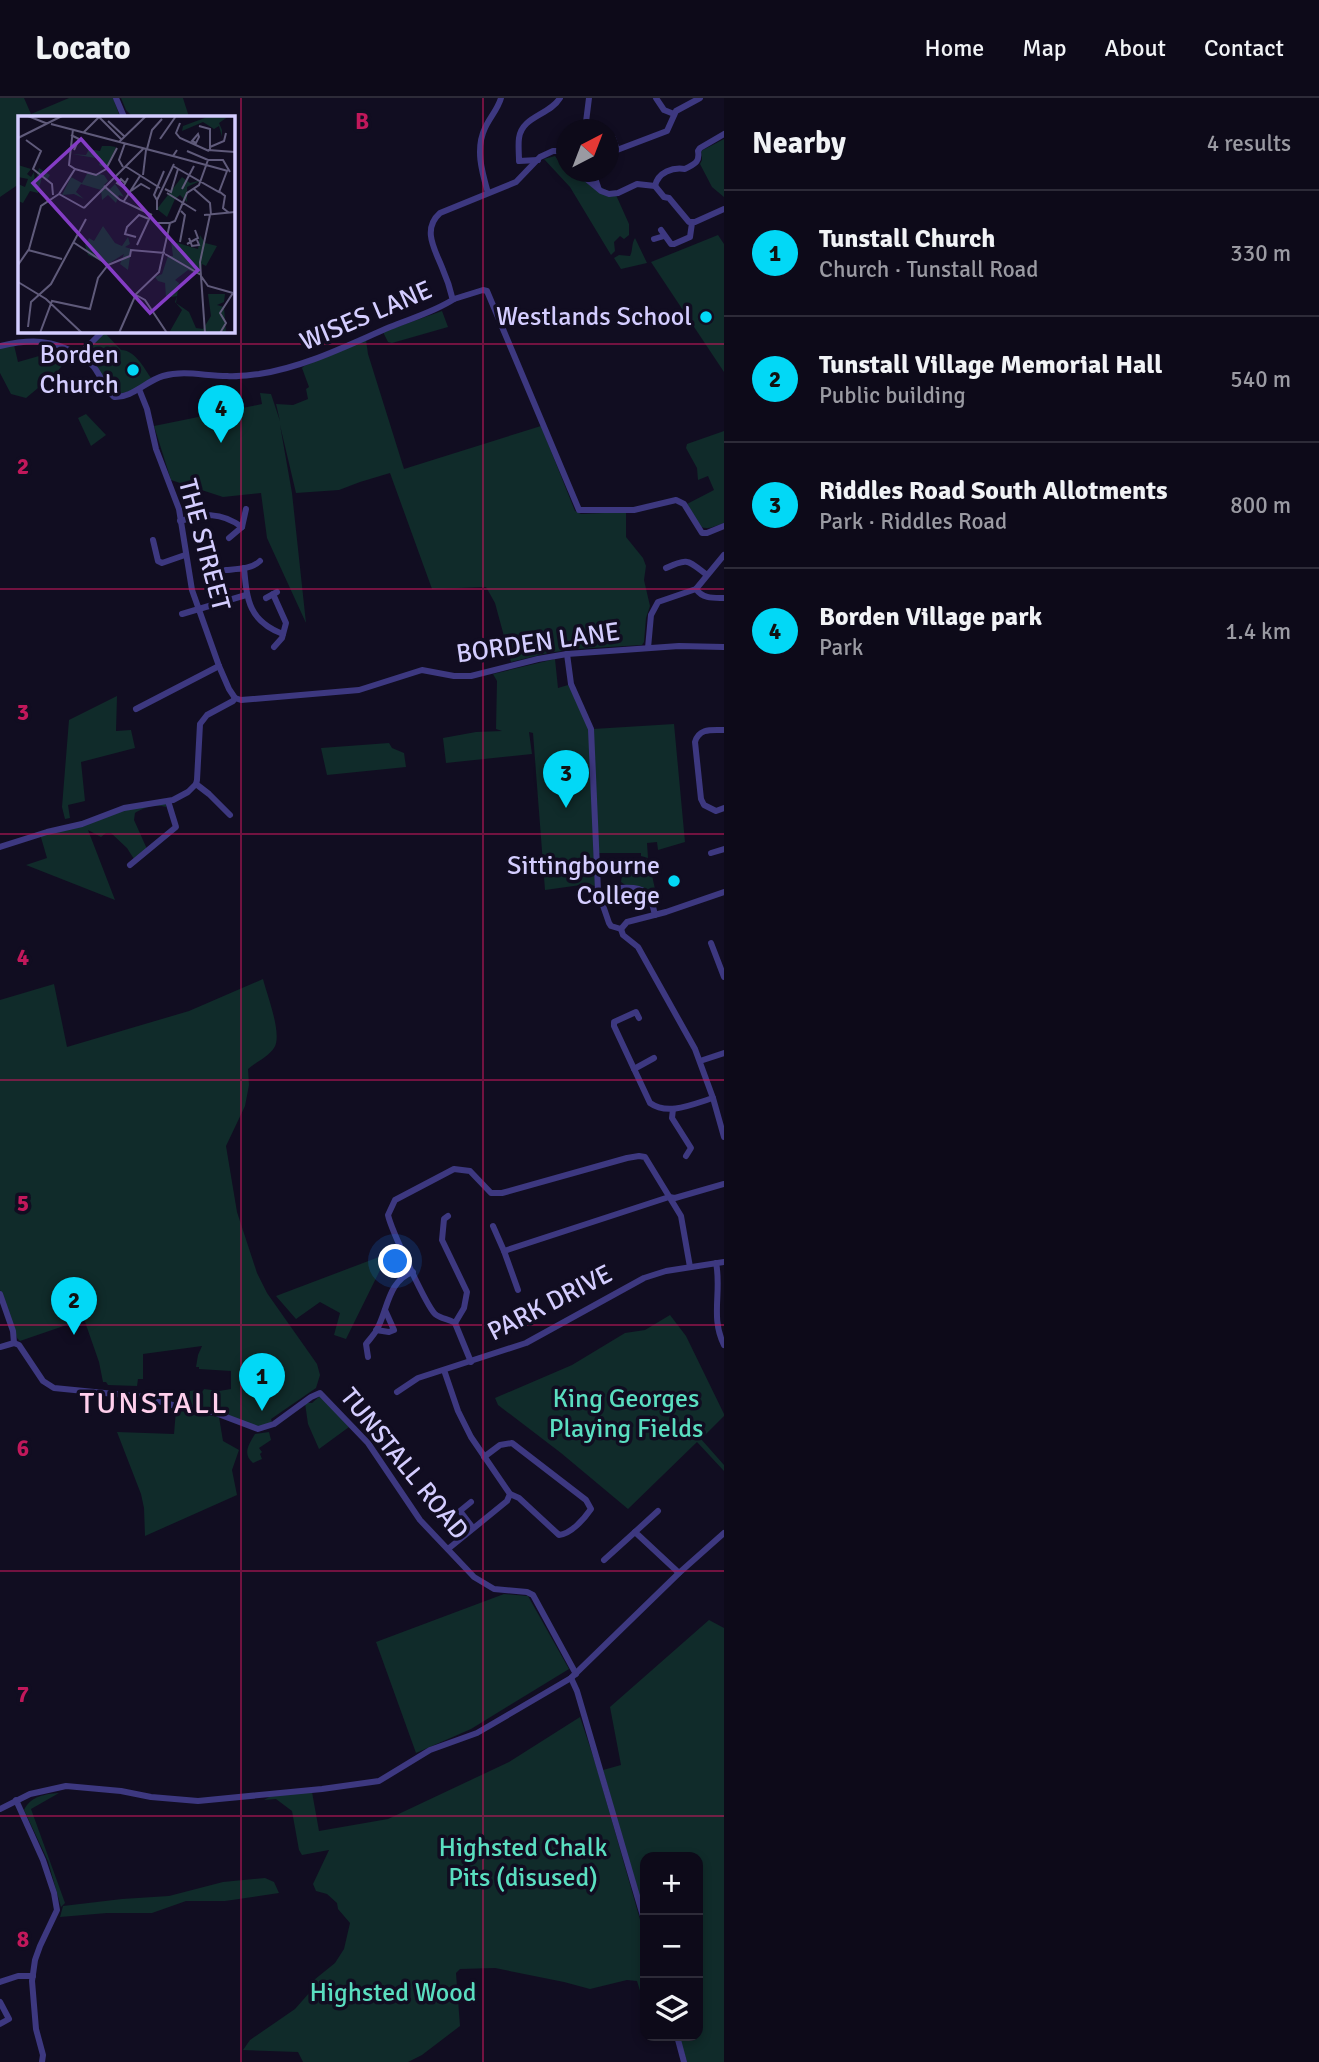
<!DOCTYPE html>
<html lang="en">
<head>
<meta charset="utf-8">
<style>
  :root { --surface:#0d0a19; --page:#1b1826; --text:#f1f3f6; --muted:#9a9aa2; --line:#2d2b38; --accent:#02d8f6 }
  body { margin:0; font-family:Signika,sans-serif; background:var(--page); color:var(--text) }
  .controls { position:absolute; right:21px; bottom:21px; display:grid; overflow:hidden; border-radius:14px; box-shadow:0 4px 10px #0003 }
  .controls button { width:63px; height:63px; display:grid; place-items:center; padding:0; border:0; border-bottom:2px solid var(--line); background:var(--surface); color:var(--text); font:35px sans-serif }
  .compass { position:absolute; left:556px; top:21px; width:63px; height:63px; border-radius:50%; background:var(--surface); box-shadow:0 4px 10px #0003; rotate:42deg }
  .you { position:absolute; left:396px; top:1164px; width:24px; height:24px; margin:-18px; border:5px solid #fff; border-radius:50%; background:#1a73e8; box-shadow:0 0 0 10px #1a73e833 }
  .badge { display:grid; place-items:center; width:46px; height:46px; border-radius:50%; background:var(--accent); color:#111; font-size:23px; font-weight:700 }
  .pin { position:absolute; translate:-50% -58px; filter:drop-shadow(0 2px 4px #0008) }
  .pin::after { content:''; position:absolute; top:37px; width:24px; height:21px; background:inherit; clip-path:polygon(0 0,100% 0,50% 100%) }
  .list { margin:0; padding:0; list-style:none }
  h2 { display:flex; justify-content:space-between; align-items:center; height:91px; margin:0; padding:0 28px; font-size:30px }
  h2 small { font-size:23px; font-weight:400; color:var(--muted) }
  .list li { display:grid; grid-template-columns:46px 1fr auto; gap:21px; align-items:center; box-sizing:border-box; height:126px; padding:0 28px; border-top:2px solid var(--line) }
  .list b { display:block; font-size:26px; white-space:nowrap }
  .list p { margin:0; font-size:23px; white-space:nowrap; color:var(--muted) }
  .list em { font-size:23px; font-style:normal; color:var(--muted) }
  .icon { flex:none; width:38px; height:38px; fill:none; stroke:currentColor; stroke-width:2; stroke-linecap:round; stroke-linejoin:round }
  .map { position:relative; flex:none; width:724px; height:1964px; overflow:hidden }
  header { display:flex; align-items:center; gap:42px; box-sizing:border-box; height:98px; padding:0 35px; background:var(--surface); border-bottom:2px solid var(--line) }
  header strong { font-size:33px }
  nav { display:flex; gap:38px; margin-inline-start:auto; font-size:24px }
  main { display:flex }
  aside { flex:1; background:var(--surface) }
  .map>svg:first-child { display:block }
  .green { fill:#102b2a }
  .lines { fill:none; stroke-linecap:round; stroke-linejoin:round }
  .minor { stroke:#3d3880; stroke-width:6 }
  .grid { fill:none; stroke:#c2185b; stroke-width:2; stroke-opacity:0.55 }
  .poi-dot { fill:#02d8f6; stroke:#110d21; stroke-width:2.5 }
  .labels { text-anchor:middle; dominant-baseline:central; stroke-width:7; stroke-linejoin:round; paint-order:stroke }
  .street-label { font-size:26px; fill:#d4cdff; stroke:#110d21 }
  .poi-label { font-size:26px; fill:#d4cdff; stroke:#110d21; text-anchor:end }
  .park-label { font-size:26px; fill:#5adec0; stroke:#110d21 }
  .quarter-label { font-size:30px; letter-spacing:2px; fill:#ffcfec; stroke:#110d21 }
  .inset-road { fill:none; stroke:#5f5a7a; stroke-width:2 }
  .view { fill:#843cc5; fill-opacity:0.15; stroke:#843cc5; stroke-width:3.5 }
  .inset-edge { fill:none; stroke:#d4cdff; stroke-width:3.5 }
  .grid-label { font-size:23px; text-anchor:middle; font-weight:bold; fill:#c2185b; stroke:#110d21; stroke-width:7; stroke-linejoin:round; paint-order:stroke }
</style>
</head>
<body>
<header>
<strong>Locato</strong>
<nav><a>Home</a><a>Map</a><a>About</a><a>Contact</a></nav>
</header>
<main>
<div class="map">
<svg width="724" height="1964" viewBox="0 0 724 1964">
  <rect width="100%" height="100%" fill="#110d21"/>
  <g class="green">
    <polygon points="0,0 24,0 31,16 69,0 113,0 120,19 19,19 19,86 0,99"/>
    <polygon points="121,0 183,0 189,19 133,19 126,12"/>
    <polygon points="724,41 724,99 712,89 700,66 702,62 701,53"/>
    <polygon points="555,58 566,74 575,76 616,97 629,126 629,137 624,141 620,138 614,144 615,153 611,157 570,89 544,61"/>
    <polygon points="718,137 724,146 724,274 651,164"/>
    <path d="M635,140L647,165L621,171L614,160L619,157L630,158C633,153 631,147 635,140Z"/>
    <polygon points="442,213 448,229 392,245 388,244 383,234"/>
    <path d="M104,234L121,252C135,252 144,270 151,280L134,292L116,297L84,257V253Z"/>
    <polygon points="366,242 368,256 404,371 541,328 575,413 581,416 626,414 626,439 643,460 646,468 644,482 650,508 646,520 644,544 642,547 576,551 548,555 511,564 495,505 486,489 432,491 390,375 360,384 339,392 296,395 280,327 292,395 306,525 267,440 261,395 223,399 171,382 154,328 262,306 260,295 271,296 280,323 276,306 293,307 308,301 306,291 309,289 302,270 304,268"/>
    <polygon points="14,247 18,264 39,258 66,263 56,275 26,300 11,296 0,275 0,250"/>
    <polygon points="86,316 106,337 91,348 78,320"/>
    <path d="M724,333V425C697,436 700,429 687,406L714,392L708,378L698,382L697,370L686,350L687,346Z"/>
    <polygon points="555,561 558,590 568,587 582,613 590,632 595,788 588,786 545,792 533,635 529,634 532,656 446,665 443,640 476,634 502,633 496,631 497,583 493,576"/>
    <polygon points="117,598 116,633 131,632 135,650 81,664 85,703 68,707 70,720 65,721 62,709 69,622"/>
    <polygon points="674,626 685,744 658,752 657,744 647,745 648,760 641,758 641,755 598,755 593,631"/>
    <polygon points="389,645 392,650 404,655 406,669 327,677 321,650"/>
    <path d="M168,703L166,709C155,706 145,709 135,715L134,722L147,751L134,761L127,750L111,735H106L101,739L88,732L115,802L26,767L47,760L40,736L124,710Z"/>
    <path d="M646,761L649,764L657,800C646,793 630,791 621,784L622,777L627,773C630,773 632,774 635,775C643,777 644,766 646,761Z"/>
    <path d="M263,881C267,897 283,937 274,950C268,959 256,964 248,971L249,987L245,1008L226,1048L237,1114L257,1175L267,1195L317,1266L320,1277L316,1290L271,1321L272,1324L260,1329L189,1308L190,1293L197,1292L201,1296L204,1291L219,1293L231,1291V1273L199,1271V1269H196L198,1257L202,1248L143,1256V1281H138L137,1288L108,1287L106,1284H103L99,1264L84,1221L20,1243L17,1240L0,1192V902L54,886L67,949L189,913Z"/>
    <polygon points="379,1159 383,1166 346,1241 334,1237 340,1215 320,1204 296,1221 276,1198"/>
    <polygon points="670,1217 686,1238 724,1316 724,1318 701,1341 724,1367 724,1373 697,1344 628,1411 561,1355 498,1307 495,1300 572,1267 625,1235 645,1232"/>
    <polygon points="320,1298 349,1329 319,1351 308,1326 305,1305 312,1305"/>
    <polygon points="176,1312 219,1319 223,1343 239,1352 232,1372 237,1397 145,1438 144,1410 141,1396 117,1334 174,1336"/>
    <path d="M269,1334L271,1342L259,1350L262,1354L260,1356L262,1361L253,1365C242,1356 249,1346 255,1336Z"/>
    <polygon points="504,1496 528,1498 569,1571 471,1631 416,1655 376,1544"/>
    <polygon points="709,1522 724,1530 724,1964 687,1964 679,1938 698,1938 698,1759 645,1759 645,1820 603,1672 621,1667 610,1609"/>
    <polygon points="580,1619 596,1667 645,1839 645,1909 637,1883 627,1882 590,1891 564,1884 495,1870 460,1871 456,1875 460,1928 422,1957 408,1964 303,1964 298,1954 243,1952 250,1942 295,1911 310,1894 314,1882 335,1865 344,1851 350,1825 338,1811 337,1805 327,1796 316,1793 313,1786 329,1752 302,1757 299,1752 292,1713 276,1701 264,1702 271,1698 312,1694 319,1733 388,1721 509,1664"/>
    <path d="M59,1695L31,1711L65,1805L61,1809L48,1763L24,1712C31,1698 45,1696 59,1695Z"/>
    <polygon points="265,1780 274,1784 279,1795 225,1803 186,1803 152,1815 107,1815 60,1819 63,1808 122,1801 169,1798 223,1784"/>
  </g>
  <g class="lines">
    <g class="minor">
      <polyline points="116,0 124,19"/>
      <polyline points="656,0 664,12 674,16"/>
      <polyline points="585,32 589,0"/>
      <polyline points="608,36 613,40 617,52 667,33 676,13 700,0"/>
      <polyline points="561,53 566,66"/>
      <path d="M538,62L519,63C519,56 518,47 519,40C522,18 550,17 560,0"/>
      <path d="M578,74L601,93L609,96L618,95L637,86L655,88C658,74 673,69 685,71C694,66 700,65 698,53L700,50L724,36"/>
      <polyline points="593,74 598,89"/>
      <polyline points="655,88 664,99 669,100 689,124 695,124 724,111"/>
      <path d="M488,95C482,74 475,51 485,30C490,19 498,11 501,0"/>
      <polyline points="661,132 671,146 674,146 690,139 692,125"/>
      <polyline points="654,141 664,138"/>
      <polyline points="454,201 483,192 487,193 579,412 634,412 676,402 684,406 702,435 707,435 724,428"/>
      <path d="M0,248C30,241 53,241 79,257C86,262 92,265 96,272C102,281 106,291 114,299C132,300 146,283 163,278C184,272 205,278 227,278C237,279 249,277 259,276C305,269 348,247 390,229C412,220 434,214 454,201L452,199C450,190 447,181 443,172C436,153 421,132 440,115L516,84L540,59L553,53H561L566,47"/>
      <polyline points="79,257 103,233"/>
      <polyline points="139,291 147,311 156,351 179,411 192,492 219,568 229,591 235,600"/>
      <path d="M180,423C206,416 219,413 242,429"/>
      <polyline points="229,440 242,429 246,411"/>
      <polyline points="153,442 158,463 162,465 185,457"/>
      <path d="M244,470C247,503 249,523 283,536"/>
      <path d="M666,470C689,459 688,463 707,477"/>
      <path d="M226,472C238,471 252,471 260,463"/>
      <path d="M696,491C703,501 713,500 724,500"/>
      <polyline points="273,496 286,525 282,540 274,549"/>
      <polyline points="266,500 277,494"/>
      <polyline points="182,516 246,497"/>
      <polyline points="648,550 651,517 658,504 696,491 724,457"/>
      <polyline points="567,556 571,586 591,631 598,793 609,825 611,828 621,831"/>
      <polyline points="235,600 241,602 359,592 422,572 454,578 471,578 538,561 567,556 679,548 724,549"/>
      <polyline points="136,611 219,568"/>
      <path d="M724,632C711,632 699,630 695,644L701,701L704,707L716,713L724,710"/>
      <polyline points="196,686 209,696 230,717"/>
      <polyline points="0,749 47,734 82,726 124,710 173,702 188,694 196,686 197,682 200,626 207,617 233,603 235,600"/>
      <polyline points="711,755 724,751"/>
      <polyline points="130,767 176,729 168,703"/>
      <path d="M621,795L620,790C646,788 650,794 655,817"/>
      <polyline points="621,831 623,837 638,849 695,951 713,1000 724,1039"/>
      <polyline points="621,831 627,824 666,814 724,794"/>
      <polyline points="711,845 724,879"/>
      <path d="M639,920L636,914L614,924V928L650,1005C668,1018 693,1006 713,1000"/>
      <polyline points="700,963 724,955"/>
      <polyline points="634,971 654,960"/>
      <polyline points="673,1011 672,1020 691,1050 686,1058"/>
      <polyline points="448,1118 444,1121 442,1142 467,1194 464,1210 455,1225 471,1264"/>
      <polyline points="493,1128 504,1153 669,1099 675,1100 724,1086"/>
      <polyline points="504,1153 518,1192"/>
      <path d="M716,1165C722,1192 710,1220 724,1247"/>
      <polyline points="0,1196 13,1233 14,1245"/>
      <path d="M455,1225C449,1221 441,1221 435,1216C426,1207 391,1131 388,1117L395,1102L454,1071L470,1073L491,1095H502L627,1060L639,1058L645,1059L681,1118L690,1169"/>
      <polyline points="376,1232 389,1234 394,1232 385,1212"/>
      <polyline points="14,1245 19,1247 43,1283 54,1290 145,1299 179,1309 213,1314 258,1331 274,1326 311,1299 320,1295 368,1345 420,1422 474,1479 494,1491 527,1494 533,1497 576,1576"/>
      <polyline points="0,1249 14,1245"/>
      <path d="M368,1259L366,1246C369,1242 373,1238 376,1233C388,1213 387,1183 413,1174"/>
      <polyline points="444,1272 458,1313 471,1339 510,1396 507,1403 448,1451"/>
      <polyline points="397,1294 418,1280 526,1245 644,1180 666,1173 724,1164"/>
      <path d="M484,1359L500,1347L512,1345L586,1402L591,1411C584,1421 571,1436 559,1437L519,1400L510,1396"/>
      <polyline points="471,1404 460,1413 473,1430"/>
      <polyline points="658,1413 635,1434 679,1475"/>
      <polyline points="604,1462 635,1434"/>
      <polyline points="571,1580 577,1593 645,1825"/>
      <polyline points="16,1702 43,1762 54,1795 57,1812 40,1848 35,1862 32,1883 36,1931 43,1957 42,1964"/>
      <polyline points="0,1711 30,1696 66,1688 121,1693 151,1699 198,1703 322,1691 379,1683 430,1652 477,1635 571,1580 679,1475 724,1435"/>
      <polyline points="0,1884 18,1878 33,1878"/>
      <polyline points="0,1904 9,1921 0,1926"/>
      <polyline points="677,1938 684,1964"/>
    </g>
  </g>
  <path class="grid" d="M241,0V1964M483,0V1964M0,246H724M0,491H724M0,736H724M0,982H724M0,1227H724M0,1473H724M0,1718H724"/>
  <g class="poi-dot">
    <circle cx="706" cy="219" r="7"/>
    <circle cx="133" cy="272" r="7"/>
    <circle cx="674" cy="783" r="7"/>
  </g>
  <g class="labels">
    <g class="street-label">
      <text transform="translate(366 218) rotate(-23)">WISES LANE</text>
      <text transform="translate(204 447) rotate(75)">THE STREET</text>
      <text transform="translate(538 545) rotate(-8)">BORDEN LANE</text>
      <text transform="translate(550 1205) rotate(-27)">PARK DRIVE</text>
      <text transform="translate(404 1366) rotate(51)">TUNSTALL ROAD</text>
    </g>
    <g class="poi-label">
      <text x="692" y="219">Westlands School</text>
      <text x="119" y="257">Borden<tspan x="119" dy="30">Church</tspan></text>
      <text x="660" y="768">Sittingbourne<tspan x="660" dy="30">College</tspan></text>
    </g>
    <g class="park-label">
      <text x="626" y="1301">King Georges<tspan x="626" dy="30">Playing Fields</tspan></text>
      <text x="523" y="1750">Highsted Chalk<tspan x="523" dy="30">Pits (disused)</tspan></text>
      <text x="393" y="1895">Highsted Wood</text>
    </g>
    <g class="quarter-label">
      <text x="154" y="1305">TUNSTALL</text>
    </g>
  </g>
  <g transform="translate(18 18)">
    <rect width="217" height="217" fill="#110d21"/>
    <path d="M192,0H211L201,7L204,14V21L201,10L196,13L185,6L164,15L165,10ZM84,30H92L98,31L88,53L81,49L83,43L54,38L68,39L71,33L82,35ZM0,49L13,53L9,58L13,61L16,56L17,66L21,52L32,59L29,64L24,61L20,77L12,75L5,87L0,85V68L7,71L10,63L0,61ZM70,56L86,59L90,65L86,69L92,73L97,68L106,81L101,79L98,87L90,79L84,84L83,74L63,68L58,76L66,83L56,78L44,79L53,61L64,67ZM164,61L172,67L184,64L169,71V86L162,79L157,83L149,101L139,93ZM85,110L97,127L104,130L110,121L112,128L107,131L117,134L113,135L110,154L102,148L106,138L90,148L70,139L67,129L71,122L76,125ZM182,119L187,127L199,130L188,150L184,148L182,159L170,154L157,164L161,167L158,187L171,196L178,212L185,213L193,200L190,178H207L206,186L199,189L206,191L208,217H151L164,194L157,186L159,180L148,182L147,167L140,165L137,161L144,158L150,140H155L153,125L180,133Z" fill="#102b2a"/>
    <path class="inset-road" d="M10,0L30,8M81,1L103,23M90,5L106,20M162,7L158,17L162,22L191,35M33,8L155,40L159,34M181,10L192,13V34M66,16L81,1M180,18L181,21L178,27L174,25ZM53,19L61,23L56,34M0,22L44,0M142,23L158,0M8,24L23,35L15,53L34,68L35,79M101,26L128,0M192,31L206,25L208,17M129,33L134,14L144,3M190,34L217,36M169,35L190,44H205L212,56M155,40L210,55M107,50L142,72M155,50L201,76L209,55M105,51L101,44L107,27M57,53L78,59L88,53L99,32M125,59L128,34M107,67L103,63L99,67L105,71L110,62M86,70L102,84L134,99M147,73L153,76L160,53M164,73L176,50M176,73L192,87L193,99M113,75L123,68L132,73M202,76L207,80L205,92L211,97M149,77L178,95M41,78L57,53L51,49L55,13M41,78L66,92M139,84L136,79L146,55M106,85L122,60M66,92L125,33M139,94V84L156,48M186,99L217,96M132,101L139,107H152M152,107L157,105L169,77L181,69L190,44M118,121L107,118L109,111L121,99L131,103M171,122L174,130L181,129L179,124M55,126L90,149M162,126L167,99L163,95M169,128L180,122L177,114M119,129L132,101M10,134L44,143M147,138L183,159M0,149L11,133L23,90L41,78M90,149L112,140L113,134L147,137M183,160L190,170L215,177M0,166L28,183L64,217M118,179L127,184L149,217M10,211L13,186L33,168L68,103M22,217L34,185L72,193L80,162L90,149M101,217L118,178L141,156L152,107M187,217L182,146L192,99M202,217L208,207L202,197L215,177"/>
    <path class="view" d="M63,23L180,154L132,197L15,67Z"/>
    <rect width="217" height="217" class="inset-edge"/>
  </g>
  <g class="grid-label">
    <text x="362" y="31">B</text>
    <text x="23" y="376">2</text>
    <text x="23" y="622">3</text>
    <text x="23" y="867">4</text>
    <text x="23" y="1113">5</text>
    <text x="23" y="1358">6</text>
    <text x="23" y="1604">7</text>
    <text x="23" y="1849">8</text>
  </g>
</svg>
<div class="controls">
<button>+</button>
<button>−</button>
<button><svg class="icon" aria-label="layers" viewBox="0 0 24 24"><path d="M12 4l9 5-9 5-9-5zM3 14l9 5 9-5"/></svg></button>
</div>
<svg class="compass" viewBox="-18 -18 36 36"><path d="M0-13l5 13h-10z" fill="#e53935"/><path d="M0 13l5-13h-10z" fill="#9a9aa2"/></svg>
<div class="you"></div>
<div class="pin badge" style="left:262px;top:1313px">1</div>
<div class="pin badge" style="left:74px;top:1237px">2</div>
<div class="pin badge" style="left:566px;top:710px">3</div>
<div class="pin badge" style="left:221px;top:345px">4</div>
</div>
<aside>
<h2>Nearby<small>4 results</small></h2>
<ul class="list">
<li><span class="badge">1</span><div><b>Tunstall Church</b><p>Church · Tunstall Road</p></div><em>330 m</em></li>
<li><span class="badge">2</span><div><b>Tunstall Village Memorial Hall</b><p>Public building</p></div><em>540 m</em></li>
<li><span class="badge">3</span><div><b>Riddles Road South Allotments</b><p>Park · Riddles Road</p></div><em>800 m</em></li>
<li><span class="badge">4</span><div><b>Borden Village park</b><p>Park</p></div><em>1.4 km</em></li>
</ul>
</aside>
</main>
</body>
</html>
